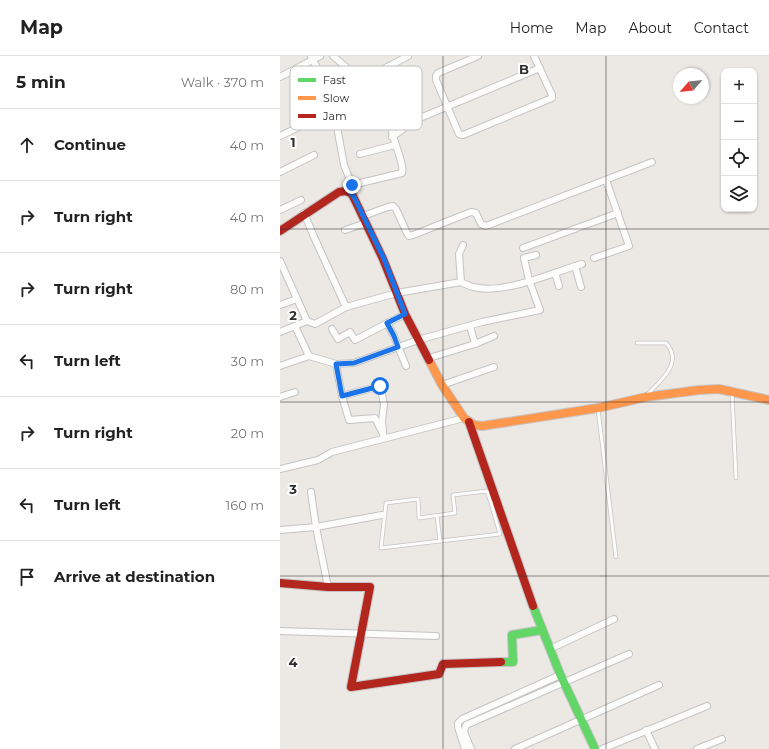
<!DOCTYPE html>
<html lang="en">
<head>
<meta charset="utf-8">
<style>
  :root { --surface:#fff; --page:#f6f6f6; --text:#222; --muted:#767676; --line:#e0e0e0 }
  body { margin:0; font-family:Montserrat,sans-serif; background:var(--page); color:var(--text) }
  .controls { position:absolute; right:12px; top:12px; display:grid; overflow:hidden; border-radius:8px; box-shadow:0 1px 3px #0004 }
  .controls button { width:36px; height:36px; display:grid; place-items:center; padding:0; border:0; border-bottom:1px solid var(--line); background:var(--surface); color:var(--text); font:20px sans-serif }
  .compass { position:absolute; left:393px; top:12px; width:36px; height:36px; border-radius:50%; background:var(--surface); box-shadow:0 1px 3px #0004; rotate:242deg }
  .stop { position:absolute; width:12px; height:12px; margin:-9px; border:3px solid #1a73e8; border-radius:50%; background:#fff }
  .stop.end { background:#1a73e8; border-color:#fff; box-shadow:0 1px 4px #0008 }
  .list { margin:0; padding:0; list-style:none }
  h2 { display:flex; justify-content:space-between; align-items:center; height:52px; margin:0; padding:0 16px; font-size:17px }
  h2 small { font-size:13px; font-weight:400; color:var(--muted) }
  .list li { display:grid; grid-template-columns:26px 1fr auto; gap:12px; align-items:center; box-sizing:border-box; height:72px; padding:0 16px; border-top:1px solid var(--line) }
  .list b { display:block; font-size:15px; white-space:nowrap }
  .list em { font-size:13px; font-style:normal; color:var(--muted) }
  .icon { flex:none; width:22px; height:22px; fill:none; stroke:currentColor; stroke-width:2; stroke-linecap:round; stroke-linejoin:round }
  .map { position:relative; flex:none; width:489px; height:693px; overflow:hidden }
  header { display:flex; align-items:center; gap:24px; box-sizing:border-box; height:56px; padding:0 20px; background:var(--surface); border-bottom:1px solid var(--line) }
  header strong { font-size:19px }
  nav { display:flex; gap:22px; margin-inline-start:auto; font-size:14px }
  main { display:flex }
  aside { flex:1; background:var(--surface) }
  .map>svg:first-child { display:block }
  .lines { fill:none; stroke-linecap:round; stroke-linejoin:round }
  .lane-casing { stroke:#c5c4c5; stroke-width:4.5 }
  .street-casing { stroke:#c5c4c5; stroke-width:8 }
  .fast-casing { stroke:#c5c4c5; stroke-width:10 }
  .slow-casing { stroke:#c5c4c5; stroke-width:10 }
  .jam-casing { stroke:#c5c4c5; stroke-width:10 }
  .lane { stroke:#fcfcfb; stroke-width:3 }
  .street { stroke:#fcfcfb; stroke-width:6 }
  .fast { stroke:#63d668; stroke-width:8 }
  .slow { stroke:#ff974d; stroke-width:8 }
  .jam { stroke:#b3261e; stroke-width:8 }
  .route { stroke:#1a73e8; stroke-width:5 }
  .grid { fill:none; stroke:#2e2e2e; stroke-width:1; stroke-opacity:0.55 }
  .key { fill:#fff; stroke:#c0c0c0; stroke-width:1 }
  .key-label { font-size:11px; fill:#2e2e2e }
  .grid-label { font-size:13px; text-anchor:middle; font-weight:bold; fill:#2e2e2e; stroke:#fff; stroke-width:4; stroke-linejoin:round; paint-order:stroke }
</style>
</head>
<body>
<header>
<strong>Map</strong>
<nav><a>Home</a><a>Map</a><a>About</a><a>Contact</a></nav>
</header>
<main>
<aside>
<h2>5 min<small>Walk · 370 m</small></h2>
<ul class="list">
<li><svg class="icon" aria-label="ahead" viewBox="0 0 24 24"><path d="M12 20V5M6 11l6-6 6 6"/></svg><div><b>Continue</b></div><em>40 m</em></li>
<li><svg class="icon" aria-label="right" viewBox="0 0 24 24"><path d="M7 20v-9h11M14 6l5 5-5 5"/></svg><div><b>Turn right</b></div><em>40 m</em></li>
<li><svg class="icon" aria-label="right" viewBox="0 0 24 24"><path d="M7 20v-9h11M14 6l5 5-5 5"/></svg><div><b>Turn right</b></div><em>80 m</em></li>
<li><svg class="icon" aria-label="left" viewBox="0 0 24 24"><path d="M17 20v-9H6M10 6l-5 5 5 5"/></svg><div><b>Turn left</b></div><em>30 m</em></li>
<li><svg class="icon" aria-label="right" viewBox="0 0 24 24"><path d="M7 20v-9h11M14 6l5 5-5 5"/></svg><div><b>Turn right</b></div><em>20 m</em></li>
<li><svg class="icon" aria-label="left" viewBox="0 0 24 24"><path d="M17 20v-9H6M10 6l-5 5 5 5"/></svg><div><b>Turn left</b></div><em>160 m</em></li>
<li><svg class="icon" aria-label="arrive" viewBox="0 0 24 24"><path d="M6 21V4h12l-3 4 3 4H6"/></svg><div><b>Arrive at destination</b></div></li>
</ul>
</aside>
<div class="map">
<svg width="489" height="693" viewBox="0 0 489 693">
  <rect width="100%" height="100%" fill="#ece8e4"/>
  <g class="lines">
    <defs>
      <g id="lane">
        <path d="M357,287H386C404,307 380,325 367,339"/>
        <polyline points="452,337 456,422"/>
        <polyline points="318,353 336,501"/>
        <polyline points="211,447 207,435 173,439 175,457 139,462 138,443 106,447 101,492 220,478 211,447 215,445"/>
        <polyline points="157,460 160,485"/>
      </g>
      <g id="street">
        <polyline points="31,0 51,38"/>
        <path d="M53,0L66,11L69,17L70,31L91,68H106L111,71C112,82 125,109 122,117L72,129L70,136"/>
        <polyline points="198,0 158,17 156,20 156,24 179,78 183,79 272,42 272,39 254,0"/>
        <polyline points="107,11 132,63 135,64 260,12"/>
        <polyline points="0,21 40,0"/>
        <polyline points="74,68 91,68"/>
        <polyline points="0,80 19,71"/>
        <polyline points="112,81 123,73 132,63"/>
        <polyline points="80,98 115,89"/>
        <polyline points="0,116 34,99"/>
        <polyline points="72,129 64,109 51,38 70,31 128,0"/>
        <polyline points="0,154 21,144"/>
        <polyline points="24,157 34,181 66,251"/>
        <polyline points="83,160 108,151 113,150 116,153 127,177 129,180 133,179 191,156 196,157 201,168 206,170 372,106"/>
        <polyline points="65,174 86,167"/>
        <polyline points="243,192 338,157"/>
        <polyline points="314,202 349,190 326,124"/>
        <polyline points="0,205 27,265"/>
        <polyline points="295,210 301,231"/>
        <polyline points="275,217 279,230"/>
        <path d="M181,226C185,228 189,230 193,231C224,239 271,217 302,208"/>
        <polyline points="0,249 17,243"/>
        <polyline points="107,267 114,280 126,310"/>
        <polyline points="15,270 29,300"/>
        <polyline points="190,270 195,288"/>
        <polyline points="52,273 58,283 70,276 75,284 125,258"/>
        <polyline points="0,276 27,265 35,268 66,251 117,237 181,226 179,198 183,189"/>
        <polyline points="149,302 195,288 214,280"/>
        <polyline points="56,308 62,340 69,364 95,362 105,382"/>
        <polyline points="0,310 29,300 56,308 74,307 138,284 202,266 260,254 249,224 244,202 256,199"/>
        <polyline points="162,329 214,311"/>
        <polyline points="62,340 100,330 104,348 102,365 103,375"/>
        <polyline points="0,341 15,336"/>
        <polyline points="0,413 38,404 52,396 184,362"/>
        <polyline points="31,436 36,471 48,531"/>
        <polyline points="0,474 36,471 102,459"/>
        <polyline points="0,575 156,580"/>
        <polyline points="270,593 334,563"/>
        <polyline points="366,674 375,693"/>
        <polyline points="185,693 178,671 178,667 182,663 280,619"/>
        <polyline points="191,693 184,676 186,669 349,598"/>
        <polyline points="235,693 379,629"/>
        <polyline points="322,693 427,650"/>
        <polyline points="417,693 442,683"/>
      </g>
      <g id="fast">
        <polyline points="253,550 280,618 315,693"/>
        <polyline points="221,606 233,606 232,579 262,574"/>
      </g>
      <polyline id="slow" points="149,304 162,329 184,362 194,369 202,370 318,352 366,341 419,334 439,333 489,344"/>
      <g id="jam">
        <polyline points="0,175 59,136 66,135 72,138 103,203 125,258 149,304"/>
        <polyline points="189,366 253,550"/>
        <polyline points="0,527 48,531 90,531 71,631 159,618 163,608 221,606"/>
      </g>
    </defs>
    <use href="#lane" class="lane-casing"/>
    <use href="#street" class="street-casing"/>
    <use href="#fast" class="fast-casing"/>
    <use href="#slow" class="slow-casing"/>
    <use href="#jam" class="jam-casing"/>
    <use href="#lane" class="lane"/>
    <use href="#street" class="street"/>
    <use href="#fast" class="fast"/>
    <use href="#slow" class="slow"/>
    <use href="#jam" class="jam"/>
  </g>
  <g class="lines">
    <polyline class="route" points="72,129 70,136 74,141 104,203 125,258 107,267 114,280 118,291 74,307 56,308 62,340 100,330"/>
  </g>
  <path class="grid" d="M163,0V693M326,0V693M0,173H489M0,346H489M0,520H489"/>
  <rect x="10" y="10" width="132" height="64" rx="6" class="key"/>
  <rect x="18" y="22" width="18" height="4" fill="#63d668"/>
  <rect x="18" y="40" width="18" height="4" fill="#ff974d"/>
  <rect x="18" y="58" width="18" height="4" fill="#b3261e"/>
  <g class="key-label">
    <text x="43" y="28">Fast</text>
    <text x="43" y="46">Slow</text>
    <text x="43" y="64">Jam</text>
  </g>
  <g class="grid-label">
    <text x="244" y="18">B</text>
    <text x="13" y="91">1</text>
    <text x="13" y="264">2</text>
    <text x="13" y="438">3</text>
    <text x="13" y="611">4</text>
  </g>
</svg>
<div class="controls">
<button>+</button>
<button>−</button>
<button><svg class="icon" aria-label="locate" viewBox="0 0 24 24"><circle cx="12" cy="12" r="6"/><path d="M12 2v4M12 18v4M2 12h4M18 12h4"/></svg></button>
<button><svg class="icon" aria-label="layers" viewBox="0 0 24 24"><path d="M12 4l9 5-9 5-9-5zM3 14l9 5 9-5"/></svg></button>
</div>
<svg class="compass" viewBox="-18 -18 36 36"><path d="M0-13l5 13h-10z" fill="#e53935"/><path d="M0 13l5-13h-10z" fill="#767676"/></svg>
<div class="stop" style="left:100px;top:330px"></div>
<div class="stop end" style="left:72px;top:129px"></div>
</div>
</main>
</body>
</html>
